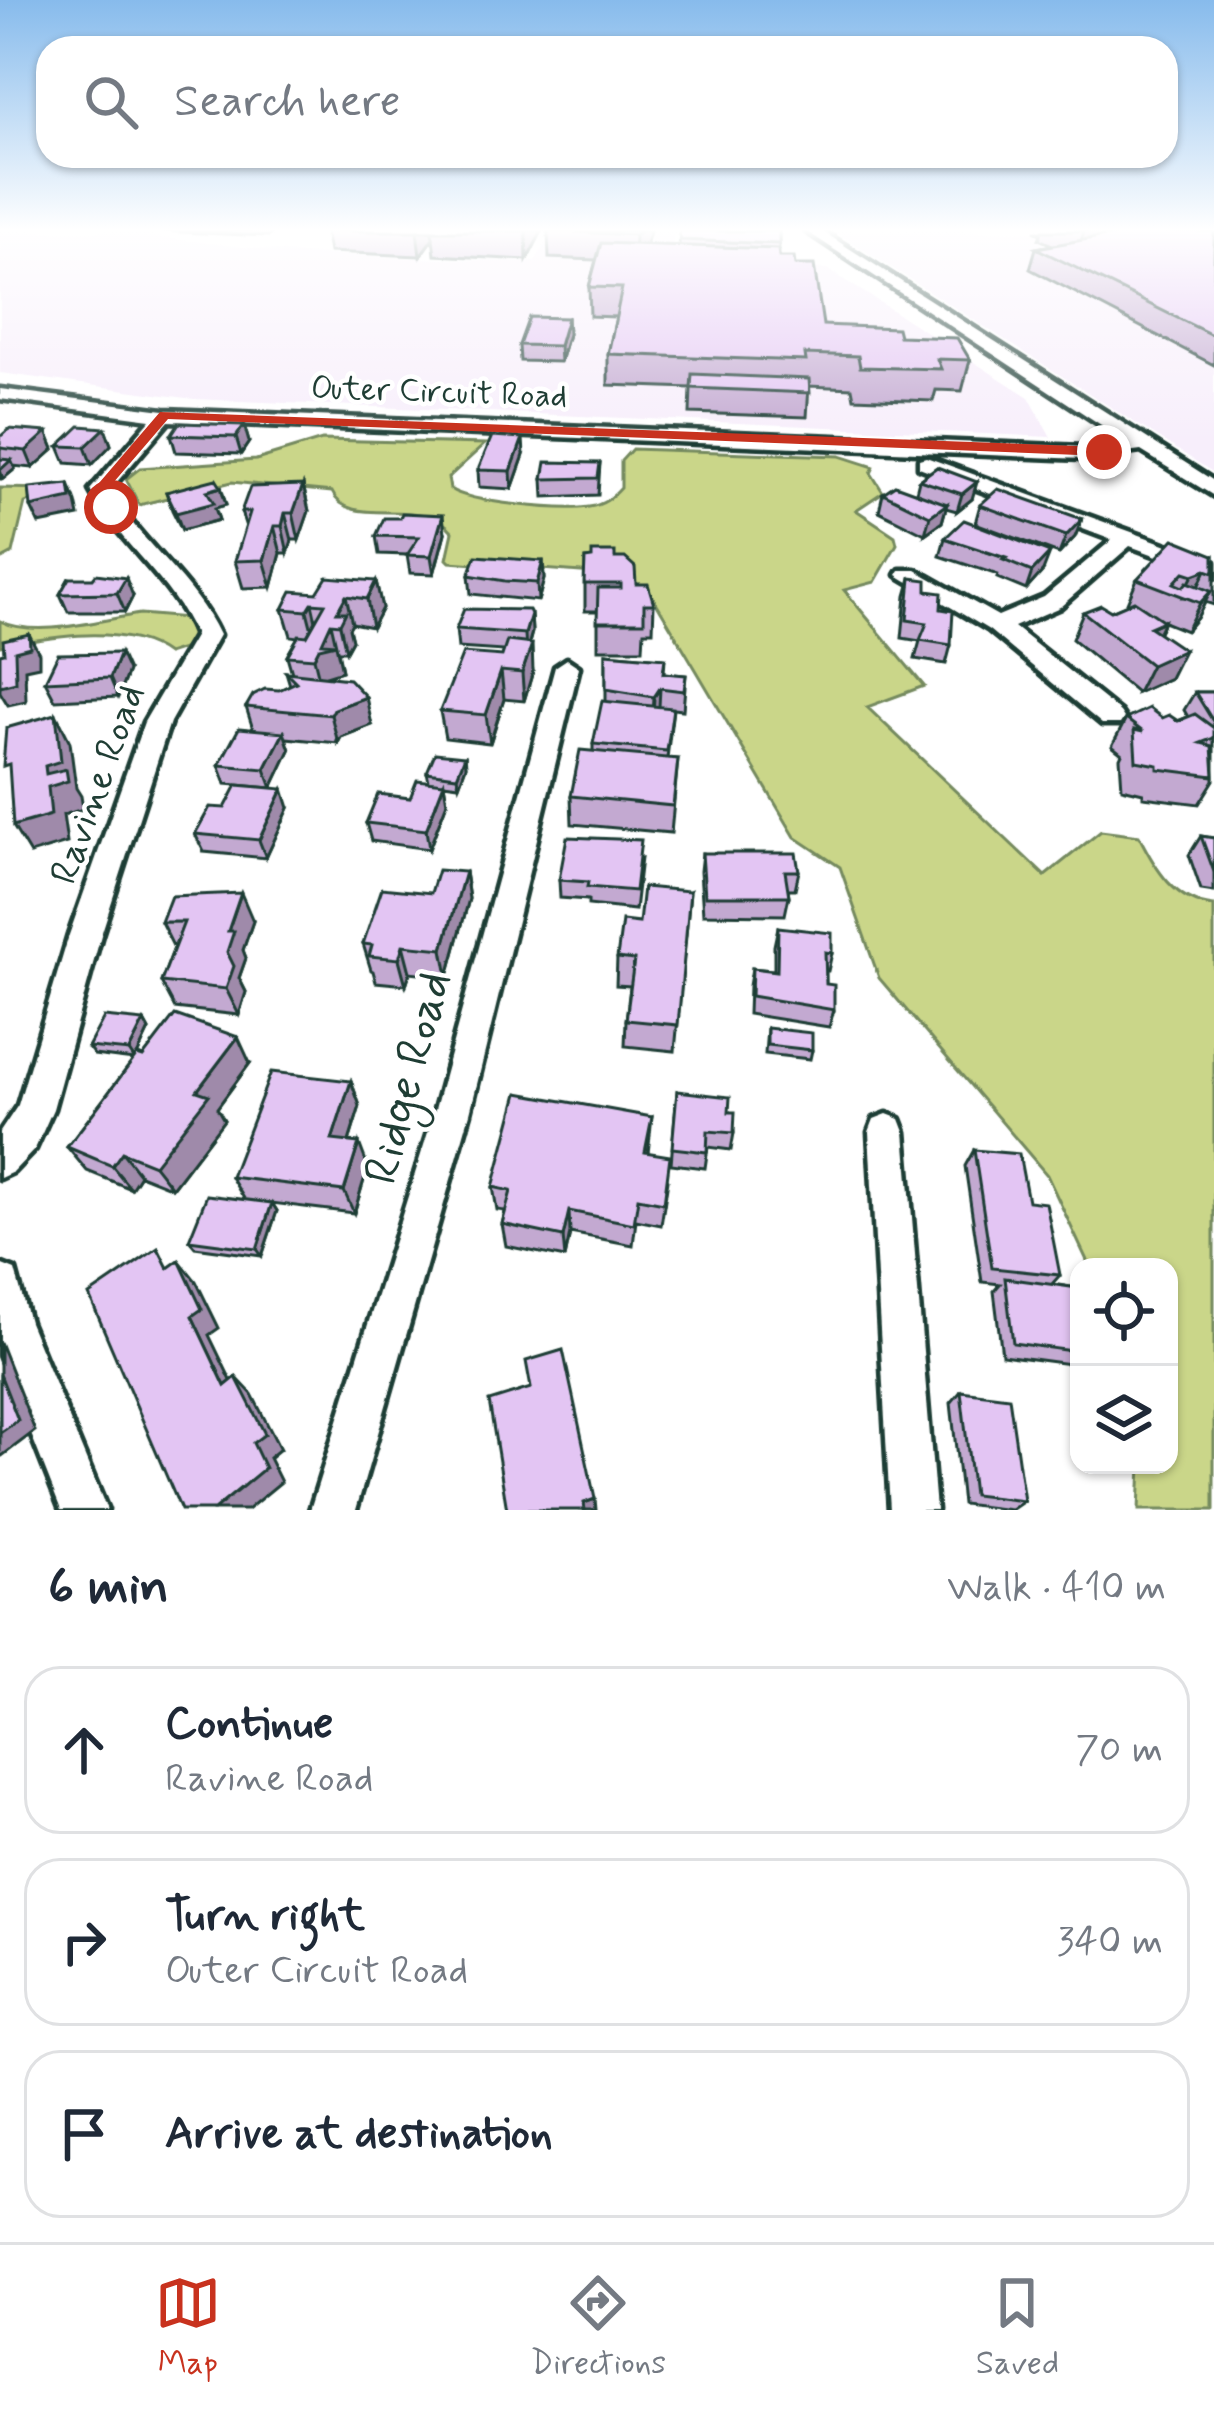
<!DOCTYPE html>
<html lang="en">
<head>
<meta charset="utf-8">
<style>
  :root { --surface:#fff; --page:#f2f2f3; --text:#1f2937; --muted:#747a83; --line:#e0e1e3; --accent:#c8321e }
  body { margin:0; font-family:Mynerve,sans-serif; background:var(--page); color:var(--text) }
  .controls { position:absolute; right:36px; bottom:36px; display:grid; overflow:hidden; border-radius:24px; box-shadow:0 3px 9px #0004 }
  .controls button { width:108px; height:108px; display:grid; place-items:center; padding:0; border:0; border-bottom:3px solid var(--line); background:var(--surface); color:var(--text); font:60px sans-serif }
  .stop { position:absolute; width:36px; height:36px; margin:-27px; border:9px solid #c8321e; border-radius:50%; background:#fff }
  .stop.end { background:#c8321e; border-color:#fff; box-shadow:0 3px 12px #0008 }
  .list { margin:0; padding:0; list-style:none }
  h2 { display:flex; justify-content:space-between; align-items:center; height:156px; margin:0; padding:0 48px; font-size:51px }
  h2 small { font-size:39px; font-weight:400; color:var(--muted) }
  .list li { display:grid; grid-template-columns:78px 1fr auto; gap:36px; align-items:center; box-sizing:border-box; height:168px; margin:0 24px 24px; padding:0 24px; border:3px solid var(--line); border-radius:36px }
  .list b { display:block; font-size:45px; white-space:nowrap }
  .list p { margin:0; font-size:39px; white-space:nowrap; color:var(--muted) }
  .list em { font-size:39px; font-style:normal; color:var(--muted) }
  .icon { flex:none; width:66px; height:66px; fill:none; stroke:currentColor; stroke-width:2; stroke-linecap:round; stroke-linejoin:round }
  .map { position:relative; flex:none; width:1214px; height:1510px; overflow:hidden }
  .search { position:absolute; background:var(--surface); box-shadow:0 3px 9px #0004; left:36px; right:36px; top:36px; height:132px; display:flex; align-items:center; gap:30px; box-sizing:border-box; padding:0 42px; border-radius:36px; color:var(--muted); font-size:45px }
  .sheet { height:732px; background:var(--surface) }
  nav { display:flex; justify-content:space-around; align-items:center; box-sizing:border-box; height:168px; border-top:3px solid var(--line); background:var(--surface); font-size:33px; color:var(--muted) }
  nav a { display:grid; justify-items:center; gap:6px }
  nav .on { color:var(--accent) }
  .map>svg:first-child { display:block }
  .built { fill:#f7eefb }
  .green { fill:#cad689; stroke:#748a5e; stroke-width:3 }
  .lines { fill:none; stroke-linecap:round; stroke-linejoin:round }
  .minor-casing { stroke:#1f3d34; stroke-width:9 }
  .minor { fill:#fff; fill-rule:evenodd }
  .wall { fill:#c3a9d1; stroke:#1f3d34; stroke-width:3 }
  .shaded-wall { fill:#9f8aaa; stroke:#1f3d34; stroke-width:3 }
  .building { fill:#e3c5f3; stroke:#1f3d34; stroke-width:3 }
  .route { fill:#c8321e }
  .labels { text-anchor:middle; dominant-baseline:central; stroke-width:9; stroke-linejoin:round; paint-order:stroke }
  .far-street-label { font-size:33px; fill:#1f3d34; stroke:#fff }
  .street-label { font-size:39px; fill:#1f3d34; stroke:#fff }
  .near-street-label { font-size:48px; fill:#1f3d34; stroke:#fff }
</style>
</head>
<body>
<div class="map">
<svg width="1214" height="1510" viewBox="0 0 1214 1510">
  <rect width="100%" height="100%" fill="#fff"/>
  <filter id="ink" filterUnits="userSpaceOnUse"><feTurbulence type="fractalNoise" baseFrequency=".00833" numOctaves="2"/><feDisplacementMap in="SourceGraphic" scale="24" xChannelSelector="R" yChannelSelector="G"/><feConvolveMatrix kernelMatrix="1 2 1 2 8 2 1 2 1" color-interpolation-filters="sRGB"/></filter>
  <g filter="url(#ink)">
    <g class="built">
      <polygon points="0,231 154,231 149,236 302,254 535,262 552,231 674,231 670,265 827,269 1029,397 1051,437 194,399 0,373"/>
      <polygon points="834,231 1214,231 1214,473"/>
    </g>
    <g class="green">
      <path d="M322,440L485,444L448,478L450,489C470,503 563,511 589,507C603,505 612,498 621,488V461L632,449L840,456L874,467L871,473L883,492L856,510L895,536L897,544L875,582L844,590L924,686L867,707L1045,876L1101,831L1139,836C1155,868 1175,903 1214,906V1510H1139L1141,1465H1169V1267H1090L1047,1175L879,978L840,867L795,837L653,597L621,575L450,562L447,559L453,532C422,493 349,531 332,492L232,482L139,505L126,479L140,468L256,460Z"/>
      <polygon points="0,488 48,489 47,494 25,503 13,553 0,560"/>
      <path d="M140,614L186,618L192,638L183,649L167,654C123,622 50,638 0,646V621C37,639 100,620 140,614Z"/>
    </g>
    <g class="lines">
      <defs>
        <g id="minor">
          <path d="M806,231H822L1214,481V496L1141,451L1083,459L169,421L110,490C140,544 193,579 219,635L170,722L101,935L53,1109L35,1149L13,1172L0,1178V1132L18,1105L69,935L144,722L195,635C171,579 119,544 90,490L151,419L0,399V389L164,410L1083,447L1127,442Z"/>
          <polygon points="926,457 1214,562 1214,577 1130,546 1060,607 1014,627 1120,712 1124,718 1120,724 1102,724 989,630 897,575 900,570 916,570 998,616 1044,597 1112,540 919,467 919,459"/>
          <polygon points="567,659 579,667 470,1113 356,1510 310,1510 434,1113 555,667"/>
          <polygon points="887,1114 900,1119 905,1132 936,1510 890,1510 869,1132 874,1119"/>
          <polygon points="0,1264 15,1270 29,1322 107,1510 61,1510 0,1355"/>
        </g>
      </defs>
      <use href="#minor" class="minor-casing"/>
      <use href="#minor" class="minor"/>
    </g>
    <g class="wall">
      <polygon points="158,231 274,231 269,236"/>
      <polygon points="325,231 542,231 527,260 435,255 433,238 420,256 329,252"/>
      <polygon points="548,231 650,231 646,245 679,246 680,231 779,231 779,257 795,265 823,325 899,336 970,360 962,391 936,390 933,401 854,398 852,388 809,386 807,417 690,413 691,388 608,385 608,354 616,317 590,316 589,287 596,260 549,258"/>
      <polygon points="1034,231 1214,231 1214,365 1030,269 1036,248 1052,245 1039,239 1041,234"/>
      <polygon points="567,318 568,334 560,362 520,361 519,345"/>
      <polygon points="244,425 249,442 241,454 176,452 171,435"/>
      <polygon points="105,428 111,445 92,465 66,463 59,446"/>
      <polygon points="47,432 54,449 33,468 13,466 15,469 3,479 0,479 0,437"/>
      <polygon points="524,455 512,489 479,487 478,470"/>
      <polygon points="600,463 598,495 544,497 543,479"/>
      <polygon points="937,467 972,499 957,511 946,508 942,522 925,534 879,511 883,493 916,492 919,480"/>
      <polygon points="303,485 309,511 299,540 292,540 288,553 281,553 272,587 243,588 235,561 246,527 241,512"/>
      <polygon points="221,487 226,505 215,508 219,520 182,530 172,510 166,492"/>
      <polygon points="980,505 1082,519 1075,537 1059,554 975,523"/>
      <polygon points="445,533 434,574 410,573 407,555 379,554 376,536"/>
      <polygon points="945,538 1043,571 1026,590 997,578 998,575 940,556"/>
      <polygon points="1214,555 1214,605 1205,602 1197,618 1186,631 1164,622 1158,633 1170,678 1137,693 1072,639 1083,612 1111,611 1126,605 1137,579"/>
      <polygon points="615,558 654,604 653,631 644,631 643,649 598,649 598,611 585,611 585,559"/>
      <polygon points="543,561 544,579 538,601 471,594 469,575"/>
      <polygon points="69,578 133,596 125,612 68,612 60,594"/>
      <polygon points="911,578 927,591 941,609 951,645 946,664 915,659 920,641 902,638 906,596"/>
      <polygon points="376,581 382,608 372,627 352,623 349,628 352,640 346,651 338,651 342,671 326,676 372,725 341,737 338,743 286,738 290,750 272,788 226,784 219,765 253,729 246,707 290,685 286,672 292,673 287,656 298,637 291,636 283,609 317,593"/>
      <polygon points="531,614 532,632 529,644 533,671 524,701 504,699 490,743 445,738 440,711 502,656 504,651 458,648 456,629"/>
      <polygon points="606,653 665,658 664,673 686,675 683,710 673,709 667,758 678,759 671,833 572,824 571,796 593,751 593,744 606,702"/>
      <polygon points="128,671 118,697 55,700 45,681"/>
      <polygon points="1195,692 1214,692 1214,780 1199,804 1143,797 1143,793 1122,788 1120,758 1122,754 1112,746 1126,719 1162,718 1178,721 1188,717 1184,710"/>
      <polygon points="465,756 466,766 459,785 444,783 447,802 429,849 371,841 366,823 410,798 429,781 427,772"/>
      <polygon points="225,808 289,808 266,858 204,852 195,834"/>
      <polygon points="1201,836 1214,838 1214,892 1201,890 1189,855"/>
      <polygon points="702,853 799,871 795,889 788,889 789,896 785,915 703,914 700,871"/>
      <polygon points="641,858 635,910 588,905 588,900 560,898 559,880"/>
      <polygon points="465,872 469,899 448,976 410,972 406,985 376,982 373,971 371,970 363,944 431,893"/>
      <polygon points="690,891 675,1051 625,1046 626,1020 630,986 616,985 617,958 639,923"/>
      <polygon points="253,921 243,950 246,958 239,978 246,992 239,1015 175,1008 161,982 174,948 161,922"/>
      <polygon points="778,927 832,953 828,971 826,971 826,984 834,1010 829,1027 748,1014 749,986 752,968 774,970 774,946"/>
      <polygon points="144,1021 149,1030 137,1055 143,1057 250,1063 217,1108 224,1120 172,1188 140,1175 131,1189 87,1171 67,1147 134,1060 94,1055 88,1047"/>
      <polygon points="767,1028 812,1050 810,1059 765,1054"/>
      <polygon points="351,1081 360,1106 349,1142 368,1167 354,1213 272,1203 277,1211 262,1256 195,1247 189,1240 245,1200 231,1177"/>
      <polygon points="677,1091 729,1112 734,1133 731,1150 708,1147 705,1168 671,1164"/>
      <polygon points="652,1117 648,1153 668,1180 661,1225 636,1220 633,1245 570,1233 565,1258 506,1246 502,1224 505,1211 497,1210 493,1187"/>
      <polygon points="974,1150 1028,1201 1060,1275 1052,1284 1078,1288 1079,1363 1077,1365 1002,1355 994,1291 1000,1284 982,1282 965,1166"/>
      <polygon points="961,1391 1024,1501 1011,1510 962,1504 951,1403"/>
    </g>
    <g class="shaded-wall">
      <polygon points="417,231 432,231 433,238 420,256"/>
      <polygon points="526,231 542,231 527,260 526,232"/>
      <polygon points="641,231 650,231 642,257 634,262 635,235"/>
      <polygon points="1084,231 1133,231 1078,252"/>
      <polygon points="567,318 568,334 560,362 559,346"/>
      <polygon points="244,425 249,442 241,454 236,437"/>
      <polygon points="105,428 111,445 92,465 85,447"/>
      <polygon points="47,432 54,449 33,468 26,451"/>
      <polygon points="523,438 524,455 512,489 511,471"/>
      <polygon points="11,460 15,469 3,479 0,470"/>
      <polygon points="977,482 972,499 957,511 962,494"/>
      <polygon points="69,484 76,502 79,516 39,524 31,507"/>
      <polygon points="303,485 309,511 299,540 293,513"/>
      <polygon points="221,487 226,505 215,508 219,520 182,530 176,513 207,491"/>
      <polygon points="947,504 942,522 925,534 930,516"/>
      <polygon points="285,513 292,540 288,553 282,526"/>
      <polygon points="443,515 445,533 434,574 431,556"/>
      <polygon points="1082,519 1075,537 1059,554 1066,536"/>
      <polygon points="274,526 281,553 272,587 264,560"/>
      <polygon points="1050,553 1043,571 1026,590 1032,572"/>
      <polygon points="543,561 544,579 538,601 537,583"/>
      <polygon points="1206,570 1193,597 1182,597 1193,575"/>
      <polygon points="126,578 133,596 125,612 117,593"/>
      <polygon points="376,581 382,608 372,627 367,599"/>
      <polygon points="1211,591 1197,618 1186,631 1200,603"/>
      <polygon points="346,596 352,623 349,628 352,640 346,651 337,612"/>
      <polygon points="312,603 318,630 314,638 307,611"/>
      <polygon points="531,614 532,632 526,653 525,634"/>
      <polygon points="1164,621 1151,648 1150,627"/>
      <polygon points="331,623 342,671 326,676 321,686 314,658"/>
      <polygon points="29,634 39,653 39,666 25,669 26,701 8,705 0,692 0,686 15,651"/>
      <polygon points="532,644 533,671 524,701 522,673"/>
      <polygon points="1184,650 1170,678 1137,693 1151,665"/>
      <polygon points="120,653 128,671 118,697 110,678"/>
      <polygon points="501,671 504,699 490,743 486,715"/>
      <polygon points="660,688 659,707 653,716 654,697"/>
      <polygon points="366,697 372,725 341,737 338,743 331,715 334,709"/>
      <polygon points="56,714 70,742 76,788 81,796 83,809 63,815 67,843 30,854 13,826 46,774 45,766"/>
      <polygon points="284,732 290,750 272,788 265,769"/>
      <polygon points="465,756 466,766 459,785 457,776"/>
      <polygon points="444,783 447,802 429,849 426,830"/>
      <polygon points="283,789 289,808 266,858 259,840"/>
      <polygon points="465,872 469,899 448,976 443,949"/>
      <polygon points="241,893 253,921 243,950 246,958 239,978 246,992 239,1015 226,989 228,931"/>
      <polygon points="403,945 410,972 406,985 399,959"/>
      <polygon points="144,1021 149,1030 135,1060 129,1051"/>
      <polygon points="238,1037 250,1063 217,1108 224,1120 172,1188 154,1165 197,1091"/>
      <polygon points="351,1081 360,1106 342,1164 332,1140"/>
      <polygon points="359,1143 368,1167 354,1213 344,1191"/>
      <polygon points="122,1152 140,1175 131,1189 112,1166"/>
      <polygon points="272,1203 277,1211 262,1256 257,1249"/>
      <polygon points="569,1211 570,1233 565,1258 563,1237"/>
      <polygon points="179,1260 196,1281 219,1328 209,1335 242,1403 225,1386 192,1316"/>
      <polygon points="0,1342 35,1431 2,1456 0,1455"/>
      <polygon points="236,1377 252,1394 280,1449 269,1458 281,1482 247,1510 214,1510 253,1443"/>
      <polygon points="595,1499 596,1510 584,1510 584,1503"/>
    </g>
    <g class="building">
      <polygon points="554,231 641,231 635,235"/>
      <polygon points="680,231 779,231 779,244 682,240 679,235"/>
      <polygon points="1135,231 1214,231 1214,336 1036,248"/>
      <polygon points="601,243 778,249 779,257 794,257 795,265 814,265 823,325 897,328 899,336 957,338 970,360 937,359 941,369 860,367 858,356 805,354 806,361 608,354 622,288 589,287"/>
      <polygon points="529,317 567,318 559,346 519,345"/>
      <polygon points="692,374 809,379 810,393 691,388"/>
      <polygon points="179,423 244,425 236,437 171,435"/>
      <polygon points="80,426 105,428 85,447 59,446"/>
      <polygon points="9,429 47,432 26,451 0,448 0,437"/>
      <polygon points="492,436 523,438 511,471 478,470"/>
      <polygon points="0,459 11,460 0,470"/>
      <polygon points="546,462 600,463 598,478 543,479"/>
      <polygon points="937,467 977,482 962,494 919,480"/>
      <polygon points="216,479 221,487 207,491 214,503 176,513 166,492"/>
      <polygon points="69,484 71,498 31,507 29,488"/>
      <polygon points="303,485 293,513 285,513 282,526 274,526 264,560 235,561 250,512 241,512 250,487"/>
      <polygon points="895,485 947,504 930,516 883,493"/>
      <polygon points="998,489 1082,519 1066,536 980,505"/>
      <polygon points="402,513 443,515 431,556 407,555 419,537 376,536 384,518 400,518"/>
      <polygon points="964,520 1050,553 1032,572 1003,560 1006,558 945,538"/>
      <polygon points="1174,539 1214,555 1214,573 1206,570 1193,575 1184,572 1174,583 1183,587 1187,582 1211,591 1200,603 1137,579"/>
      <polygon points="592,552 615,552 615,558 625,558 635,567 636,584 648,584 654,604 644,604 644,622 597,622 598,588 621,588 621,584 584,584 585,559 592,558"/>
      <polygon points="476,556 543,561 537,583 505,581 469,575"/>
      <polygon points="96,574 126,578 117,593 60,594 69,578 93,578"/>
      <polygon points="327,577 376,581 367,599 346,596 337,612 346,612 340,624 331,623 322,643 336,644 319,648 314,658 287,656 299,635 307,636 325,604 312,603 307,611 283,609 292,591 317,593"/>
      <polygon points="911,578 927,580 927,591 942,593 941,609 953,611 951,645 920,640 927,623 907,620"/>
      <polygon points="1134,601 1164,621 1150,627 1184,650 1151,665 1083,612 1101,605 1111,611"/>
      <polygon points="464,609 529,610 531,614 525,634 456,629"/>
      <polygon points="29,634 30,647 15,651 16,682 0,686 0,654 4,653 3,640"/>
      <polygon points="507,641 532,644 522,673 501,671 486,715 440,711 463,653 502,656"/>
      <polygon points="120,653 110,678 45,681 58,654"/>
      <polygon points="606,653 665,658 663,673 686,675 684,691 660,688 654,697 606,689"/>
      <polygon points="286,672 349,679 366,697 334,709 331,715 246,707 253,695 265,689 279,690 296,682"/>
      <polygon points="1195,692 1214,692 1214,723"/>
      <polygon points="602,701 673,708 667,751 593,744"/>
      <polygon points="1149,708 1162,718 1169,715 1178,721 1195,714 1214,728 1214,738 1201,743 1212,746 1214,776 1158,769 1158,765 1136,761 1134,730 1143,732 1126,719"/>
      <polygon points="56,714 61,761 45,766 46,774 66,769 68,781 48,787 51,815 13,826 9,764 3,766 6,728"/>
      <polygon points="239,728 284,732 265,769 219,765"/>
      <polygon points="580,750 678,759 673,806 571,796"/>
      <polygon points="435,753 465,756 457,776 427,772"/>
      <polygon points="417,780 444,783 426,830 366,823 378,794 410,798"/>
      <polygon points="237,785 283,789 259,840 195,834 210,807 225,808"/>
      <polygon points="1201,836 1214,838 1214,872"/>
      <polygon points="567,837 641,840 635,891 587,887 588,882 559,880"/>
      <polygon points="702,853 796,853 799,871 785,871 789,896 705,896"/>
      <polygon points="438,870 465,872 443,949 403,945 399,959 369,956 372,945 363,944 382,888 431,893"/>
      <polygon points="643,887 690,891 678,1025 626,1020 634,960 617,958 622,921 639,923"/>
      <polygon points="241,893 228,931 234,931 227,952 234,966 226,989 161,982 184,922 161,922 171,896"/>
      <polygon points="778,927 832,933 832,953 825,952 826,984 834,985 834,1010 751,996 752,968 777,971"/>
      <polygon points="175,1015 238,1037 197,1091 209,1095 154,1165 122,1152 112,1166 67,1147 137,1055 143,1057"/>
      <polygon points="104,1017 144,1021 129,1051 88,1047"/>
      <polygon points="767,1028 812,1033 812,1050 767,1045"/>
      <polygon points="271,1072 351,1081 332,1140 359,1143 344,1191 231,1177"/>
      <polygon points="677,1091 730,1097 729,1112 735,1112 734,1133 708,1131 707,1152 672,1148"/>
      <polygon points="518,1093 652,1117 645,1152 670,1156 664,1203 638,1198 634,1224 569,1211 563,1237 502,1224 511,1191 493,1187"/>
      <polygon points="974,1150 1019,1154 1028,1201 1046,1203 1060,1275 992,1268"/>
      <polygon points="207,1195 272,1203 257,1249 189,1240"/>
      <polygon points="158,1248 168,1268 179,1260 202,1309 192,1316 225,1386 236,1377 265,1434 253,1443 265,1468 214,1510 181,1510 89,1295"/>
      <polygon points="1005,1278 1078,1288 1079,1352 1013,1343"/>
      <polygon points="563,1350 595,1499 584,1503 585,1510 507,1510 489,1401 531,1388 526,1361"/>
      <polygon points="0,1374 18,1420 0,1433"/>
      <polygon points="961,1391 1009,1397 1024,1501 973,1495"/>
    </g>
  </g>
  <linearGradient id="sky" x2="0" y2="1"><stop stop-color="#87bbec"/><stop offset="0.52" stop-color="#fff"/><stop offset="1" stop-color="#fff" stop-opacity="0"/></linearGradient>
  <rect width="1214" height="442" fill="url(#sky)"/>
  <polygon class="route" points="160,412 1104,447 1111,452 1104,456 168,419 107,490 118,507 106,510 93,490"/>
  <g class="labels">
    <g class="far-street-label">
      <text transform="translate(439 393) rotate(2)">Outer Circuit Road</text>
    </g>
    <g class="street-label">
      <text transform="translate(99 785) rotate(-70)">Ravine Road</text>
    </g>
    <g class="near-street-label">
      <text transform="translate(409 1078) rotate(-75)">Ridge Road</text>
    </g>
  </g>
</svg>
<div class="controls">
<button><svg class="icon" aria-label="locate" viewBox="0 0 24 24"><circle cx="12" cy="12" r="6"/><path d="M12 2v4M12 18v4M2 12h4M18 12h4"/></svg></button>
<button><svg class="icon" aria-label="layers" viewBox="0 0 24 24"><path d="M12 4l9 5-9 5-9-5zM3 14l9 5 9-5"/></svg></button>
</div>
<div class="stop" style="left:111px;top:507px"></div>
<div class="stop end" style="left:1104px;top:452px"></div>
<div class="search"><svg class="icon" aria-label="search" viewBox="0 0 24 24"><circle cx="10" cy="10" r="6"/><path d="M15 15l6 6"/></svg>Search here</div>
</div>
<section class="sheet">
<h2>6 min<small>Walk · 410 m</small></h2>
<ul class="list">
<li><svg class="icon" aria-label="ahead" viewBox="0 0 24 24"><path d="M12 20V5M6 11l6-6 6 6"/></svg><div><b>Continue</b><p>Ravine Road</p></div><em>70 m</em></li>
<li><svg class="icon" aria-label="right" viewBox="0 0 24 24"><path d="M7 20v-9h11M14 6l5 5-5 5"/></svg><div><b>Turn right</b><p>Outer Circuit Road</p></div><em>340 m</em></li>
<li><svg class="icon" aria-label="arrive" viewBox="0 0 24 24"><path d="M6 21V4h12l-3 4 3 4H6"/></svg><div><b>Arrive at destination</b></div></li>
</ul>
</section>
<nav>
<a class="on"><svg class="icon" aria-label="map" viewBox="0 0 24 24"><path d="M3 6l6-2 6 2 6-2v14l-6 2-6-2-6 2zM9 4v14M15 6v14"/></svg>Map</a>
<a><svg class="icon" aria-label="directions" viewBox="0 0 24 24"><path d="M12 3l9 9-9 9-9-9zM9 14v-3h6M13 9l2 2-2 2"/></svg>Directions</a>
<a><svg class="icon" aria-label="saved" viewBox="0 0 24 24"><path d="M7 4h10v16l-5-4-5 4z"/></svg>Saved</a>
</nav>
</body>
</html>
